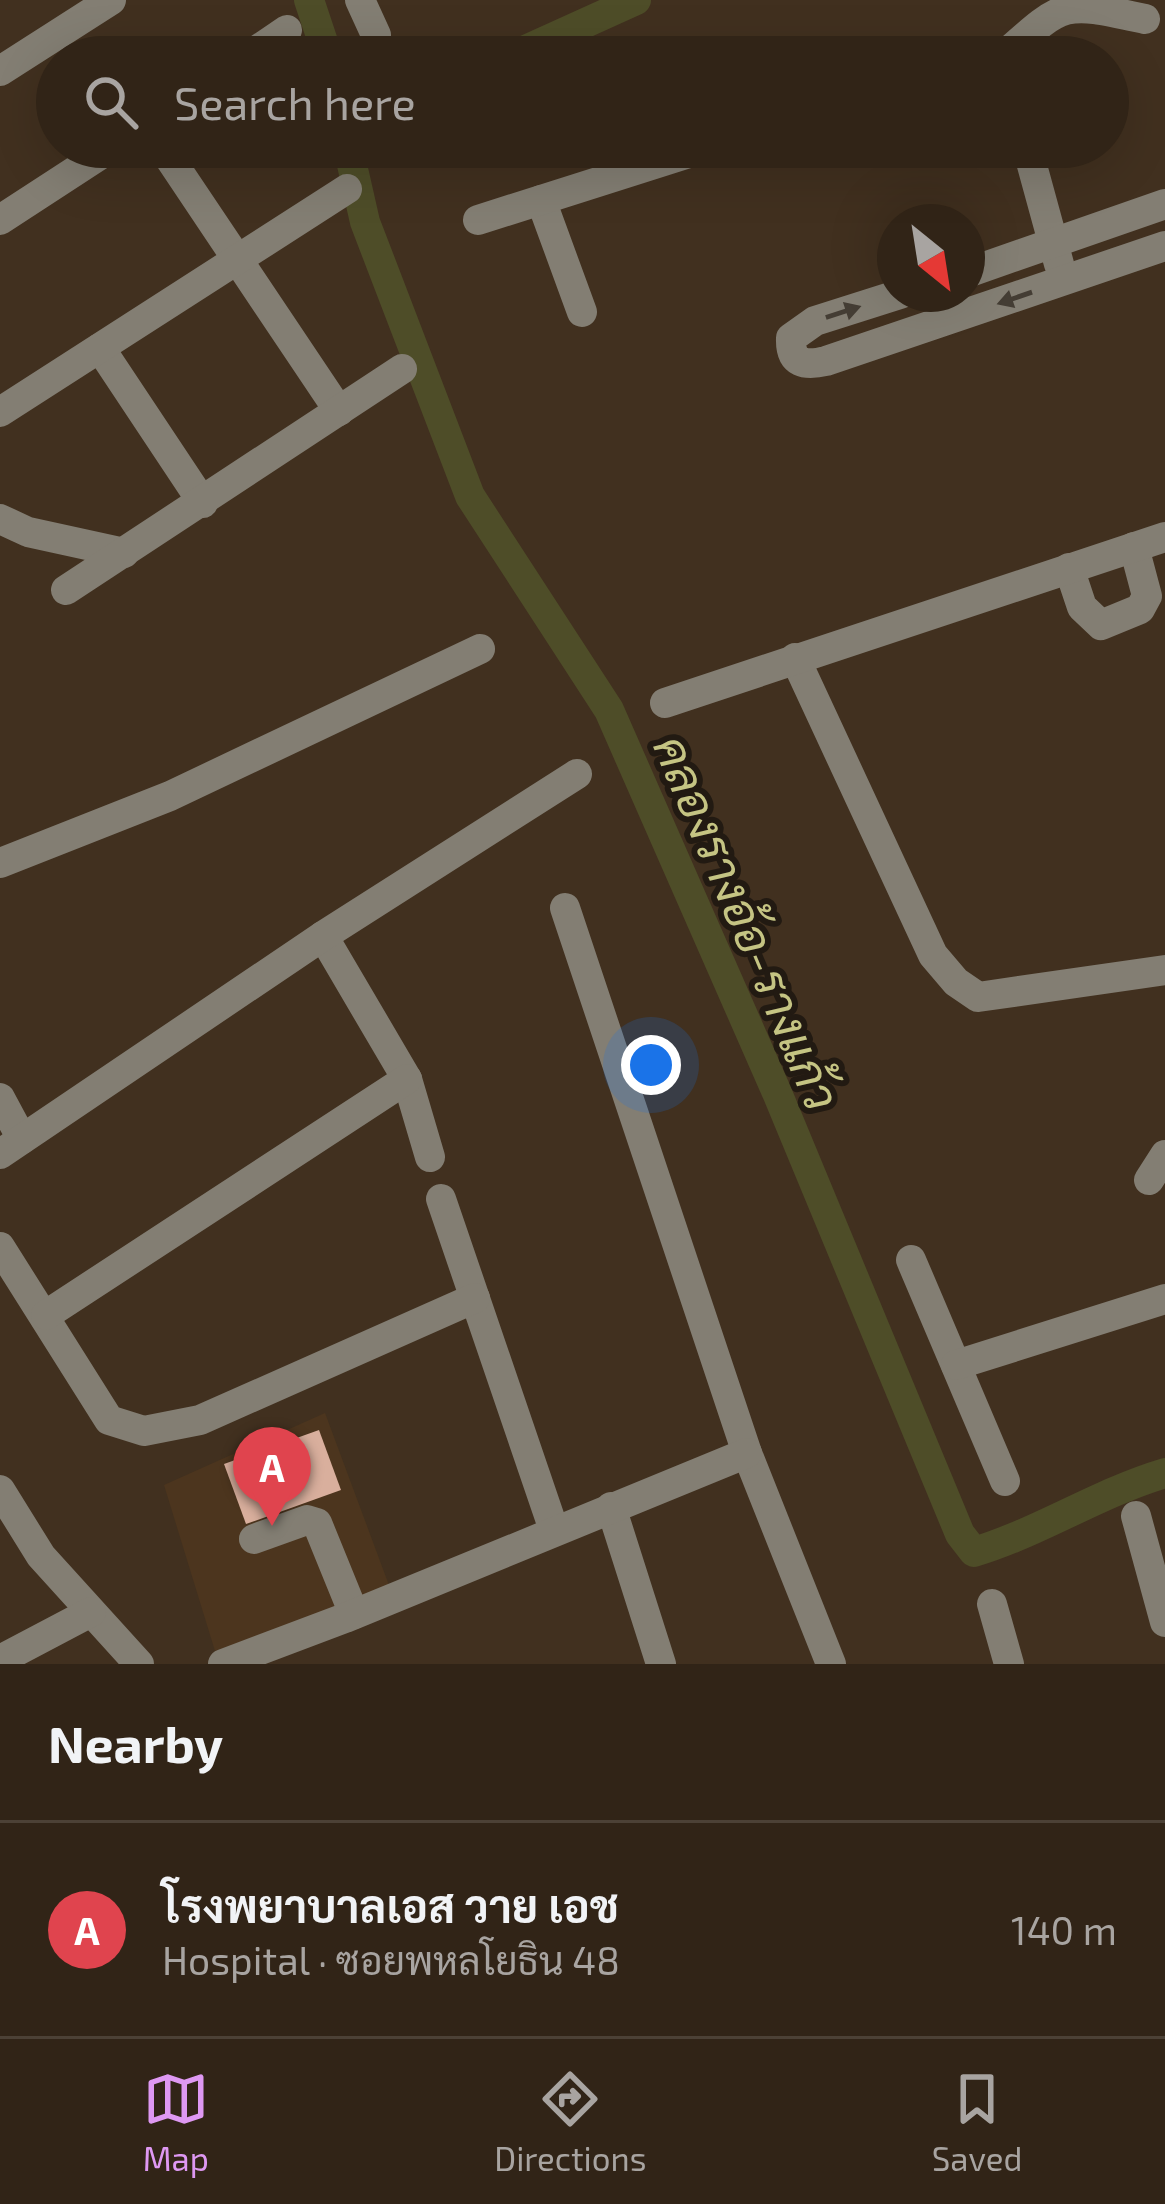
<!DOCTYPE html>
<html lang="en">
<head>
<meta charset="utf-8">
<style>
  :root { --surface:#312417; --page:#3d3024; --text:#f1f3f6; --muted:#a8a4a1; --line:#4c4136; --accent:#de98f2 }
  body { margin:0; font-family:"Exo 2",Sarabun,sans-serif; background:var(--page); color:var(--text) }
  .compass { position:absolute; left:877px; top:204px; width:108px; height:108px; border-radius:50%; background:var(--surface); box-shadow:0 12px 48px #0002; rotate:150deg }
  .you { position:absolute; left:651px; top:1065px; width:42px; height:42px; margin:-30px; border:9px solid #fff; border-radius:50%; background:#1a73e8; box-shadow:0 0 0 18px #1a73e833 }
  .badge { display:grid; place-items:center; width:78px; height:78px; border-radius:50%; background:var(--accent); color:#fff; font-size:39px; font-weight:700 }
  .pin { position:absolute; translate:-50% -99px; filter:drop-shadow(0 3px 6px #0008) }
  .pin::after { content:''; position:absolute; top:63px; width:42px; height:36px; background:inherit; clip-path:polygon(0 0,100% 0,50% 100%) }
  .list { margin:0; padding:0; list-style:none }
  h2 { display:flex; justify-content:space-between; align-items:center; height:156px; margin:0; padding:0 48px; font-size:51px }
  h2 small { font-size:39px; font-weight:400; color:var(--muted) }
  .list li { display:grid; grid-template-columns:78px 1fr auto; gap:36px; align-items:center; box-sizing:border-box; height:216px; padding:0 48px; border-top:3px solid var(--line) }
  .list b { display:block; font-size:45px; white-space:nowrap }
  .list p { margin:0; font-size:39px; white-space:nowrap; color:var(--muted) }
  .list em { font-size:39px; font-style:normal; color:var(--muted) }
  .icon { flex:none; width:66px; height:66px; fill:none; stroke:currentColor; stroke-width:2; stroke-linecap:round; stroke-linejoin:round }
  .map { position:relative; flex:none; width:1165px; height:1664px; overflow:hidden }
  .search { position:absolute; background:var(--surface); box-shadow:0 12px 48px #0002; left:36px; right:36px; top:36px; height:132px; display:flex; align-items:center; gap:30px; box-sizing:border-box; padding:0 42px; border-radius:66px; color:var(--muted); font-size:45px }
  .sheet { height:372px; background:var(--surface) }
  nav { display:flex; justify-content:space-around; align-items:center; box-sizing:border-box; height:168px; border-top:3px solid var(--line); background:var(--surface); font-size:33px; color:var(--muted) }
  nav a { display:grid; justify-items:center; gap:6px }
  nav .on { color:var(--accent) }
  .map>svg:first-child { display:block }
  .built { fill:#4c351e }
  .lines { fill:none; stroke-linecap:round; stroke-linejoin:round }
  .canal { stroke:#4e4d28; stroke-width:30 }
  .building { fill:#d9af9d }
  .minor { stroke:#837e73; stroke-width:30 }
  .oneway { fill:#443d34 }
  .labels { text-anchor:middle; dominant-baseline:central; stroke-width:12; stroke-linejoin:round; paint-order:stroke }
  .water-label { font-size:48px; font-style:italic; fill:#c5c483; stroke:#221a12 }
</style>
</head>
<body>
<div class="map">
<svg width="1165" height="1664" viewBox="0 0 1165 1664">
  <rect width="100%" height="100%" fill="#41301f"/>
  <polygon class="built" points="325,1413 390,1588 215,1651 164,1485"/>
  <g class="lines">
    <g class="canal">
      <polyline points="309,0 328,57"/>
      <polyline points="510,57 636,0"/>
      <path d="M348,147L365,222L470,496L609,710L778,1095L960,1534L974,1552C1040,1532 1098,1493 1165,1473"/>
    </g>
  </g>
  <polygon class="building" points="319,1430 341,1490 246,1524 224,1464"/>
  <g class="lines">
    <g class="minor">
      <polyline points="360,0 376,35"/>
      <polyline points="247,57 287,30"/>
      <path d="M1002,57C1066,0 1062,1 1145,19"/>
      <polyline points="0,71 111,0"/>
      <polyline points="162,147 339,411"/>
      <polyline points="1027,147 1059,264"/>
      <polyline points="541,200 582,312"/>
      <polyline points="0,220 112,147"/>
      <polyline points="478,220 708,147"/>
      <polyline points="967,273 1165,204"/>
      <path d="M900,294L815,321L791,338C790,364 805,366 826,361L1165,246"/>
      <polyline points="100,348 203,503"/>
      <polyline points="0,412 347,189"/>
      <polyline points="0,519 28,532 124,553"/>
      <polyline points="1069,568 1082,607 1101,625 1140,609 1147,596 1134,547"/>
      <polyline points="66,590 402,369"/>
      <polyline points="795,658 933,955 956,982 978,997 1165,970"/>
      <polyline points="665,703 1165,537"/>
      <polyline points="0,863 170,796 480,649"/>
      <polyline points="565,908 747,1453 831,1664"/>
      <polyline points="323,936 407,1079 430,1157"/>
      <polyline points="0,1098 22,1139"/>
      <polyline points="0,1154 323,936 577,774"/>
      <polyline points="1149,1180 1165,1155"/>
      <polyline points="441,1199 554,1530"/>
      <polyline points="0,1247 109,1420 144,1431 200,1420 475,1298"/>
      <polyline points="911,1260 1005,1481"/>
      <polyline points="46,1315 407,1079"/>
      <polyline points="956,1365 1165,1299"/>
      <polyline points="0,1490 41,1556 139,1664"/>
      <polyline points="611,1507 661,1664"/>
      <polyline points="1136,1516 1165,1622"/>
      <polyline points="254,1539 307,1520 317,1523 354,1614"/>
      <polyline points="992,1604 1009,1664"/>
      <polyline points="0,1660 91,1612"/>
      <polyline points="223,1664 345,1618 747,1453"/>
    </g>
  </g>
  <defs><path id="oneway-solid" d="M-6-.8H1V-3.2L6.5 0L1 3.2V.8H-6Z" transform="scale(3)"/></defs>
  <g class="oneway">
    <use href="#oneway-solid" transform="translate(1015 298) rotate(161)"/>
    <use href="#oneway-solid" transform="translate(843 312) rotate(-18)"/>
  </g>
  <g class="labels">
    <g class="water-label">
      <text transform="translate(748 922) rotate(67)">คลองรางอ้อ-รางแก้ว</text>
    </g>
  </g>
</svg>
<svg class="compass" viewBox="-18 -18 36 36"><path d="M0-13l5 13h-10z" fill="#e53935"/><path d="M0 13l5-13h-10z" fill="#a8a4a1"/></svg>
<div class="you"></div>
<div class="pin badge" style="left:272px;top:1526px;background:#e0444e">A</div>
<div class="search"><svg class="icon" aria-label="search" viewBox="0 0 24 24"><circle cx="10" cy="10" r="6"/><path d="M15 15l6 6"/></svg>Search here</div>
</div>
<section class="sheet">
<h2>Nearby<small></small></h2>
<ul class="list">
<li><span class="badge" style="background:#e0444e">A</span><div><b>โรงพยาบาลเอส วาย เอช</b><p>Hospital · ซอยพหลโยธิน 48</p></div><em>140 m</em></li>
</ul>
</section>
<nav>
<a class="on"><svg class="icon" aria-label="map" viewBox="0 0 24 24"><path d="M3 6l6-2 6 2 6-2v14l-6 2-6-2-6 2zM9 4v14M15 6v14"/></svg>Map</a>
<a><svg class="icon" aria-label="directions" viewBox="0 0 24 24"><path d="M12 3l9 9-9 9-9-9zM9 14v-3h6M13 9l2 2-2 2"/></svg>Directions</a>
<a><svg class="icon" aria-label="saved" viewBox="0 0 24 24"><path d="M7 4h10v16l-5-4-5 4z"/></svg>Saved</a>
</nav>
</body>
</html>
